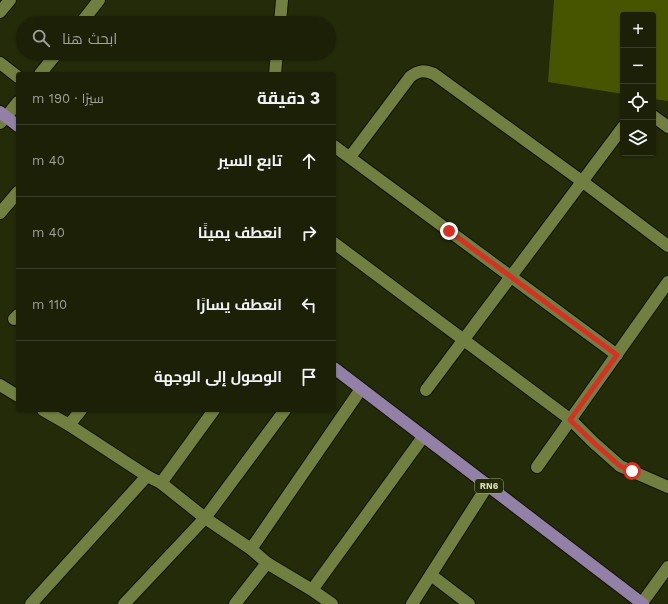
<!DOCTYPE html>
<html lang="ar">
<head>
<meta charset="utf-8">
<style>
  :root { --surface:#1b2007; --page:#242811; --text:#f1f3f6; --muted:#a0a39b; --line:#393e28 }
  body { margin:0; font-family:"Work Sans",Cairo,sans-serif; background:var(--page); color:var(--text); direction:rtl }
  .controls { position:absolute; right:12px; top:12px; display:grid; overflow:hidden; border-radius:4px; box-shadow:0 1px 3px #0004 }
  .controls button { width:36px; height:36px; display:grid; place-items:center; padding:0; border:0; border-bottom:1px solid var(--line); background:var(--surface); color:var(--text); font:20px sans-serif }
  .stop { position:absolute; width:12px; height:12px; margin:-9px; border:3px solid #d93025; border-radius:50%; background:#fff }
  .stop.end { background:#d93025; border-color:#fff; box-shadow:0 1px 4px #0008 }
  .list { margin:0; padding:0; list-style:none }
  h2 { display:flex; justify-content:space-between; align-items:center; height:52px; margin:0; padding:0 16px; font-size:17px }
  h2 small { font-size:13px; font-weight:400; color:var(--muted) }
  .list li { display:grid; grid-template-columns:26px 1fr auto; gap:12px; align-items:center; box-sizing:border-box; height:72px; padding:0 16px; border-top:1px solid var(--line) }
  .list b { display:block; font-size:15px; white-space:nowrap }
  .list em { font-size:13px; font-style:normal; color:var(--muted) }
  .icon { flex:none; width:22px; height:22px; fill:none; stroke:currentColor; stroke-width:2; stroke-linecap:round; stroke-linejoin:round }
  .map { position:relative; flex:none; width:668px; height:604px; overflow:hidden; direction:ltr }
  .search { position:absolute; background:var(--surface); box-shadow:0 1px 3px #0004; left:16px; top:16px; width:320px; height:44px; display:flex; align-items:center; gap:10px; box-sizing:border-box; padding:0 14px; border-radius:22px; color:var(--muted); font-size:15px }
  .panel { position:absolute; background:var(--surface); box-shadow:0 1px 3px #0004; left:16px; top:72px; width:320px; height:340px; border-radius:4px; direction:rtl }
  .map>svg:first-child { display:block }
  .green { fill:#475400 }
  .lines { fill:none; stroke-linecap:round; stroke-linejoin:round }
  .minor-casing { stroke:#0f1302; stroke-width:14 }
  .major-casing { stroke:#0f1302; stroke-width:14 }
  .minor { stroke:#718040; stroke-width:12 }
  .major { stroke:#9280a6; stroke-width:12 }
  .route { stroke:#d93025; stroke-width:5 }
  .labels { text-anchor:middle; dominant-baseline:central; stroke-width:3.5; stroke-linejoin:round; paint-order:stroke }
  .shield { fill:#242b09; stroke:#9fa886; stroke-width:1 }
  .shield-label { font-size:9px; font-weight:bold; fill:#d4ddbc }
</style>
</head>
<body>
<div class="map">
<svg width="668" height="604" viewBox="0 0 668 604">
  <rect width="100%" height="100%" fill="#242b09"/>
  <polygon class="green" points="554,0 668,0 668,101 653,99 653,15 623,15 623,94 548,82"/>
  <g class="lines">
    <defs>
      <g id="minor">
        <polyline points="0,12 10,0"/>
        <polyline points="81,23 99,0"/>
        <polyline points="280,23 282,0"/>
        <polyline points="0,63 18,77"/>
        <polyline points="40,74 57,53"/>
        <polyline points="275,74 277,53"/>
        <polyline points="653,116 668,127"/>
        <polyline points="0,123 6,117 18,102"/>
        <polyline points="334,146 617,355"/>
        <path d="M350,157L410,77C419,70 424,70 434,74L583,182L668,246"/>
        <polyline points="0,213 18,192"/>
        <polyline points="334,243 571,420 593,442 620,466 668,487"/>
        <polyline points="14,319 18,315"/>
        <polyline points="0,385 18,396"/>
        <polyline points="426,390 623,127"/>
        <polyline points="43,410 69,425 147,476 161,483 205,518 251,549 267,563 312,590 332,604"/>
        <polyline points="69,425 81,410"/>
        <polyline points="537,467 668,282"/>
        <polyline points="161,483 214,410"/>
        <polyline points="251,549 361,389"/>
        <polyline points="431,575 469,604"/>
        <polyline points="312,590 423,437"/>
        <polyline points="642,603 668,567"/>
        <polyline points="31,604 147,476"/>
        <polyline points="124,604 205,518 285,410"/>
        <polyline points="235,604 267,563"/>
        <polyline points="412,604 488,485"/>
      </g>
      <g id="major">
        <polyline points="0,112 18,126"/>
        <polyline points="334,368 643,604"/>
      </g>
    </defs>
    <use href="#minor" class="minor-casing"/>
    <use href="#major" class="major-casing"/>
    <use href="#minor" class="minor"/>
    <use href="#major" class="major"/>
  </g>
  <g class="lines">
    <polyline class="route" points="449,231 617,355 570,420 593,442 620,466 632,471"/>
  </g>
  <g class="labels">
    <rect class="shield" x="475" y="479" width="28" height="14" rx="3"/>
    <g class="shield-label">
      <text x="489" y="486">RN6</text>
    </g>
  </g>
</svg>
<div class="controls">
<button>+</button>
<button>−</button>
<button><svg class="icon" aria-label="locate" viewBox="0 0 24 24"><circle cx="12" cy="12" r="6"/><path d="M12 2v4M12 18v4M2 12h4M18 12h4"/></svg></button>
<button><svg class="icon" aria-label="layers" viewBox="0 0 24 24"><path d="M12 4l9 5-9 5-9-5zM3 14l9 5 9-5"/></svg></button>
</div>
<div class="stop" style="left:632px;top:471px"></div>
<div class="stop end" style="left:449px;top:231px"></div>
<div class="search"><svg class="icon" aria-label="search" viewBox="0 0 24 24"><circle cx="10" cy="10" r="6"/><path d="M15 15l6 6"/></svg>ابحث هنا</div>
<section class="panel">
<h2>3 دقيقة<small>سيرًا · 190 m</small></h2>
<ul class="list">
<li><svg class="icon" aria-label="ahead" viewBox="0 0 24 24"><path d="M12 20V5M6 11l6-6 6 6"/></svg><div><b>تابع السير</b></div><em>40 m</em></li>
<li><svg class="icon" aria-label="right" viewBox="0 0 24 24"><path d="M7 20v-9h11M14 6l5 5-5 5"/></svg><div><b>انعطف يمينًا</b></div><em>40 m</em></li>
<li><svg class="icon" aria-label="left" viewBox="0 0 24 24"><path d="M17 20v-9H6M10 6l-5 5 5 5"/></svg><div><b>انعطف يسارًا</b></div><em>110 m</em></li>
<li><svg class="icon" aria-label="arrive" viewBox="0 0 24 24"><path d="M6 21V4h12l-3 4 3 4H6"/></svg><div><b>الوصول إلى الوجهة</b></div></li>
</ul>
</section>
</div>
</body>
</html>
